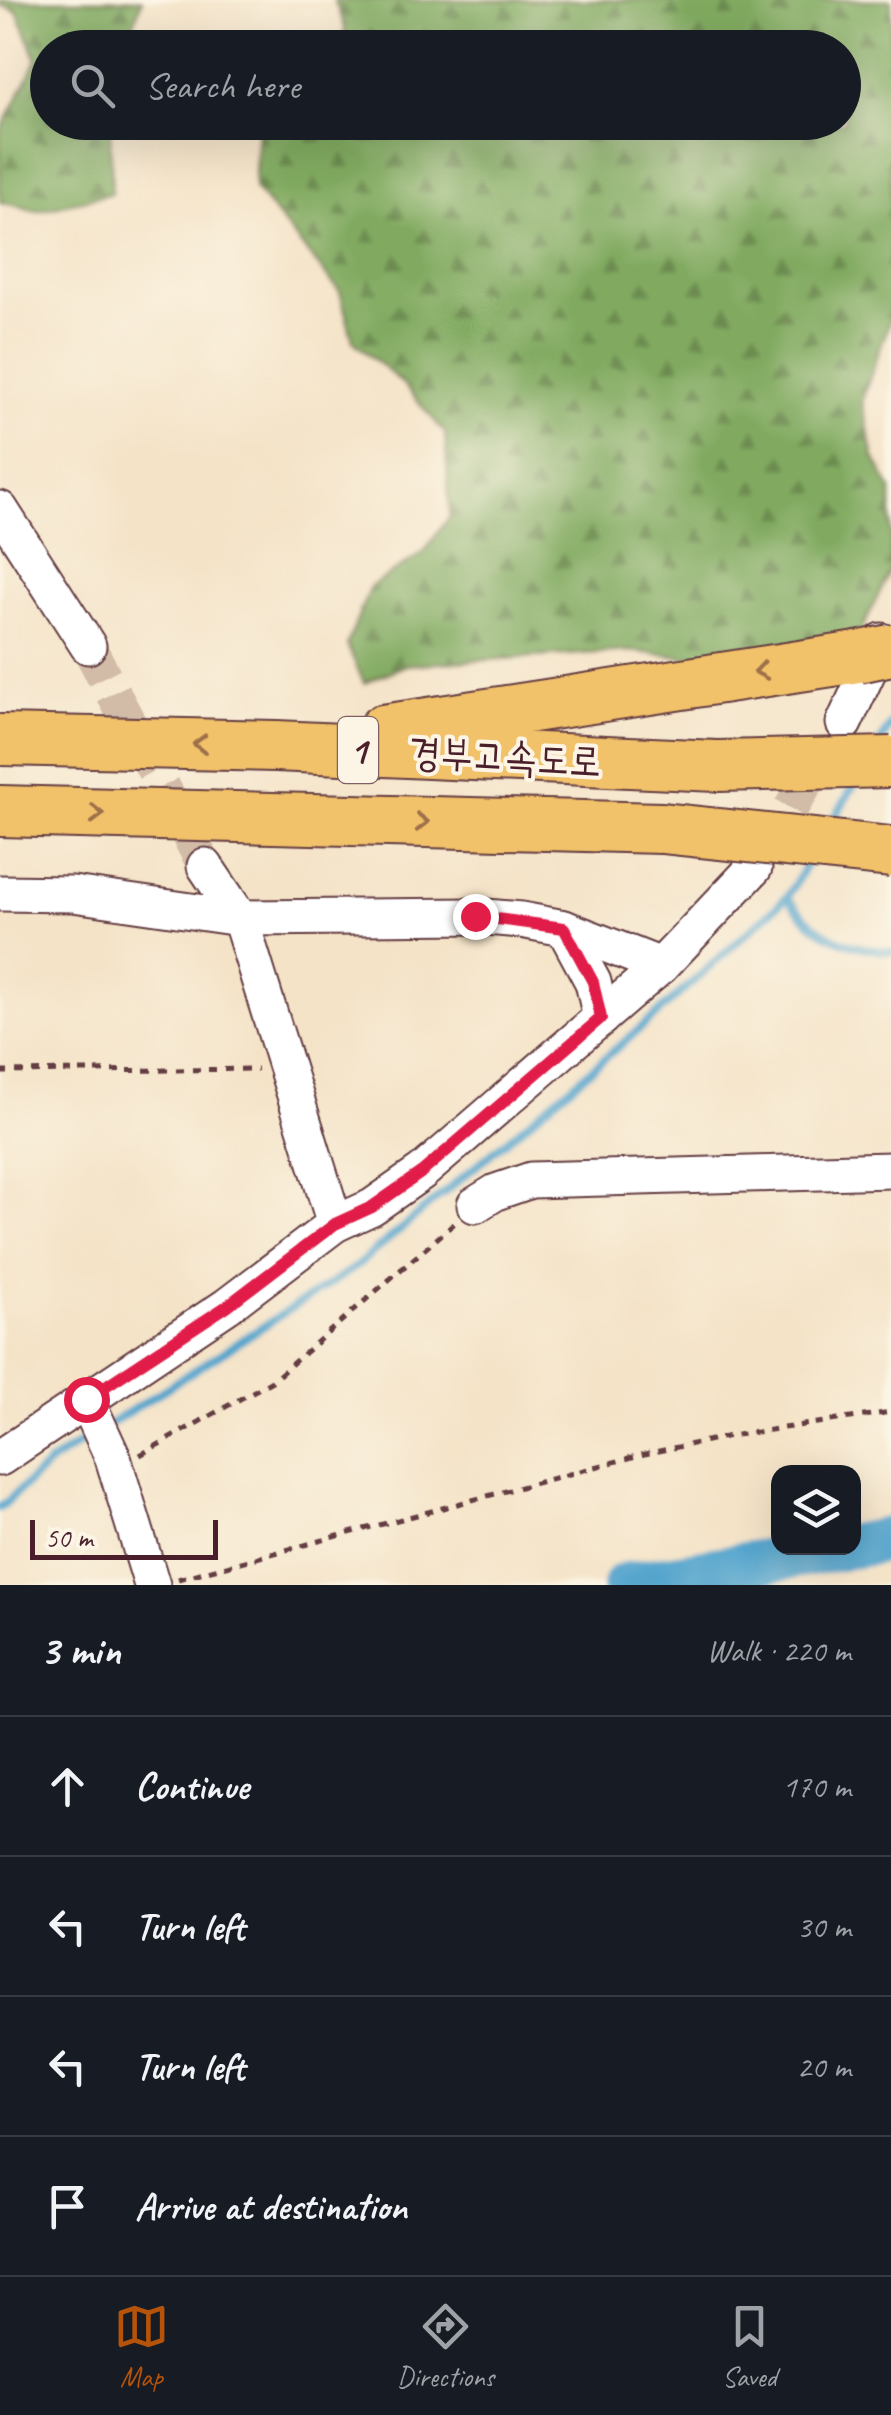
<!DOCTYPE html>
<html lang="en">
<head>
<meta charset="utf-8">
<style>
  :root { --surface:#171b24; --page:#20242c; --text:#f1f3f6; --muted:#9ea1a6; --line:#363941; --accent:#b45309 }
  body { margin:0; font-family:Caveat,"Poor Story",sans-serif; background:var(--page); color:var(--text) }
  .controls { position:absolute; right:30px; bottom:30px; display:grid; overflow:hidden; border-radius:20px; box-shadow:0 10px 40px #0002 }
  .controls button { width:90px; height:90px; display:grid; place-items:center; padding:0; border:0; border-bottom:2px solid var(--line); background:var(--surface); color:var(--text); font:50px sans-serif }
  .scale { position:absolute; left:30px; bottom:25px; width:188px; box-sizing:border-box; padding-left:10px; border:5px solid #4a1f2b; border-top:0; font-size:28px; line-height:35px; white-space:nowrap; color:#4a1f2b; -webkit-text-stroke:8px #fcf5e5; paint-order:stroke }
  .stop { position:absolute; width:30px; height:30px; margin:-22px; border:8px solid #e11d48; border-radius:50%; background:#fff }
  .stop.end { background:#e11d48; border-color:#fff; box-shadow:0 2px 10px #0008 }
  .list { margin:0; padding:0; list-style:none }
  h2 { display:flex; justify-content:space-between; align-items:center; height:130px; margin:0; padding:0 40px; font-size:42px }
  h2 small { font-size:32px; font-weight:400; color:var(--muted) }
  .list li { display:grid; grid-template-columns:65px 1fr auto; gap:30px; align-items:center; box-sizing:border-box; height:140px; padding:0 40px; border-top:2px solid var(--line) }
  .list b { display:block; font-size:38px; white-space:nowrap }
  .list em { font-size:32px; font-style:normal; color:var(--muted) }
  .icon { flex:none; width:55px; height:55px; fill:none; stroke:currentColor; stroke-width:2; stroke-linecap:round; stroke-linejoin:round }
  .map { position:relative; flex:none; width:891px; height:1585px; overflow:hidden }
  .search { position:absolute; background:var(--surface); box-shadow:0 10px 40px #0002; left:30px; right:30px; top:30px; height:110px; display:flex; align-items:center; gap:25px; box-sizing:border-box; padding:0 35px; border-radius:55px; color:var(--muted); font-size:38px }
  .sheet { height:690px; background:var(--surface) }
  nav { display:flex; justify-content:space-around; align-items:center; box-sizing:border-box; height:140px; border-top:2px solid var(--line); background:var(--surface); font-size:28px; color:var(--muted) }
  nav a { display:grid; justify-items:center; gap:5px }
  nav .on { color:var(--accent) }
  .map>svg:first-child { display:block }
  .forest { fill:url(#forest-firs); stroke:#666446; stroke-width:2.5 }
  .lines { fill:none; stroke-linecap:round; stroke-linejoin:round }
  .stream { stroke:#52a4cd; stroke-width:8 }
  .river { stroke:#52a4cd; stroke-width:45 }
  .minor-tunnel { stroke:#d2bca8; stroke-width:35; stroke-dasharray:35 18; stroke-linecap:butt }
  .minor-casing { stroke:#643c42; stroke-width:39 }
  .highway-casing { stroke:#643c42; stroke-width:54 }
  .path { stroke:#643c42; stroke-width:5; stroke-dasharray:8 8; stroke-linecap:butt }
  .minor { stroke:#fff; stroke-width:35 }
  .highway { stroke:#f2c26a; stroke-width:50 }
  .highway-bridge-casing { stroke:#643c42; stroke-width:54; stroke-linecap:butt }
  .highway-bridge { stroke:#f2c26a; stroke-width:50 }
  .oneway { stroke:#9e704a }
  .route { stroke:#e11d48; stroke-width:12 }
  .labels { text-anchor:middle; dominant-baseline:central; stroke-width:8; stroke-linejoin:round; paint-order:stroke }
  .shield { fill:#fcf5e5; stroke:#7f5f63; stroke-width:2.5 }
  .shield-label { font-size:38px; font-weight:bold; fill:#4a1f2b }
  .street-label { font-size:40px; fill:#4a1f2b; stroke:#fcf5e5 }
</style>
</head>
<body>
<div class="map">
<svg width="891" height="1585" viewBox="0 0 891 1585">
  <defs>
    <pattern id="forest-firs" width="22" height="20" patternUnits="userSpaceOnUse" patternTransform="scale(2.5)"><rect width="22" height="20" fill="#81aa60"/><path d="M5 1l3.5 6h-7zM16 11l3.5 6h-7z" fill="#6c8a4f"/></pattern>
  </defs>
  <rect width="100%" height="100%" fill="#fcf5e5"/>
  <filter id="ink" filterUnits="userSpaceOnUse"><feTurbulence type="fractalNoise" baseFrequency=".01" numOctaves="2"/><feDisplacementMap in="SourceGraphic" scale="20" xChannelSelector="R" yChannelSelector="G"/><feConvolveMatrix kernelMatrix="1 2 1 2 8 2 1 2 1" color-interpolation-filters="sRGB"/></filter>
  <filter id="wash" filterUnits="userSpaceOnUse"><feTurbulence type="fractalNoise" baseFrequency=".0048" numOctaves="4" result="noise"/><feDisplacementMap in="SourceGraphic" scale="40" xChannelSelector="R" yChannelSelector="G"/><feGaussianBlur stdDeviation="2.25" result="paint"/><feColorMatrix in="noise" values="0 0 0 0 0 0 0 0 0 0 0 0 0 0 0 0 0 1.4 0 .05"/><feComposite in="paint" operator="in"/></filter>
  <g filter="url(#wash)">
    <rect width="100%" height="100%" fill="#f4e3c7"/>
    <g class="forest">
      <polygon points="0,0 142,0 126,47 48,48 48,122 110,123 112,193 37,211 0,202 0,132 37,60 17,11 0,5"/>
      <polygon points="334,0 891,0 891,317 862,400 874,457 891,489 891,569 840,675 629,651 406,665 364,683 347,645 370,587 424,552 450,516 445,433 403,384 353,341 340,292 254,188 258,128 264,123 844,122 844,48 342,47 345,27"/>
    </g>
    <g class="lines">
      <g class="stream">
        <polyline points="878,746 891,724"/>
        <polyline points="829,827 858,779"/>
        <path d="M787,897C817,937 843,946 891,952"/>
        <polyline points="107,1426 353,1269 655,1016 787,897 809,860"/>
        <polyline points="0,1508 51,1462 91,1436"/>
      </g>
      <g class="river">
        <polyline points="854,1546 891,1539"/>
        <polyline points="625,1585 842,1548"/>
      </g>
    </g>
  </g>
  <g filter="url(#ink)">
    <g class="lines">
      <g class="minor-tunnel">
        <polyline points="88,646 205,866"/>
        <polyline points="763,854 827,749"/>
      </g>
      <defs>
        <g id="minor">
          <polyline points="0,509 88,646"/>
          <polyline points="844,723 882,641"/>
          <polyline points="205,866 240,918 335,1224"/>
          <polyline points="0,893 73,894 240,918 475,916 521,920 564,928 661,966 754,868"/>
          <polyline points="564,928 593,982 601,1018"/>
          <polyline points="475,1205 496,1192 531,1180 891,1170"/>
          <polyline points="86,1399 113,1458 152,1585"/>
          <polyline points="0,1458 227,1306 335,1224 372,1207 422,1172 661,966"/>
        </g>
        <g id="highway">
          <polyline points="383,730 858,657"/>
          <polyline points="0,740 276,746 717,766"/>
          <polyline points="0,811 662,828"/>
        </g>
      </defs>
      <use href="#minor" class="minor-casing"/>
      <use href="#highway" class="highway-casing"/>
      <g class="path">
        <polyline points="0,1072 257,1069"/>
        <polyline points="140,1455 272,1381 456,1222"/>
        <polyline points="178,1579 640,1455 730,1436 891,1412"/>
      </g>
      <use href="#minor" class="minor"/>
      <use href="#highway" class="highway"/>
      <defs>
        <g id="highway-bridge">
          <polyline points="858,657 891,650"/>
          <polyline points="717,766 891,762"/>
          <polyline points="662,828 891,852"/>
        </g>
      </defs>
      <use href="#highway-bridge" class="highway-bridge-casing"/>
      <use href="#highway-bridge" class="highway-bridge"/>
    </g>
    <defs><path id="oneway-chevron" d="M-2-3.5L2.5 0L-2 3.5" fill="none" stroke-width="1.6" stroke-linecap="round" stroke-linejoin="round" transform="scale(2.5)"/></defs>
    <g class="oneway">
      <use href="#oneway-chevron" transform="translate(761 671) rotate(171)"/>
      <use href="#oneway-chevron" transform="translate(200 744) rotate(-179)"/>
      <use href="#oneway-chevron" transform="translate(97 814) rotate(1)"/>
      <use href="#oneway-chevron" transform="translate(422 822) rotate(1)"/>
    </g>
  </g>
  <g class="lines" filter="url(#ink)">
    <polyline class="route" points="86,1399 227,1306 335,1224 372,1207 422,1172 601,1018 593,982 564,928 475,916"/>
  </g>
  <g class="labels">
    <rect class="shield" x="338" y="717" width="40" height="66" rx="8"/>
    <g class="shield-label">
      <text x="358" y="750">1</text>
    </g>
    <g class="street-label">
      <text transform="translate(505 757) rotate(3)">경부고속도로</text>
    </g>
  </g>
</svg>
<div class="controls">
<button><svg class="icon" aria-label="layers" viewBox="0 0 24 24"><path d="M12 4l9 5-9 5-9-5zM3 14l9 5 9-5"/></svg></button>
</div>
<div class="scale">50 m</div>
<div class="stop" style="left:86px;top:1399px"></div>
<div class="stop end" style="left:475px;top:916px"></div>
<div class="search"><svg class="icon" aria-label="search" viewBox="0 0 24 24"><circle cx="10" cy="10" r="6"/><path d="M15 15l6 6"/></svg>Search here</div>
</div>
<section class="sheet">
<h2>3 min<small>Walk · 220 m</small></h2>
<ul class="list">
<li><svg class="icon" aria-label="ahead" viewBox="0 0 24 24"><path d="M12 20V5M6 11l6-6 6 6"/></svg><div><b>Continue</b></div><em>170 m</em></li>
<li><svg class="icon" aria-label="left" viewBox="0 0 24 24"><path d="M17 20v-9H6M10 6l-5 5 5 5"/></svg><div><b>Turn left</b></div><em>30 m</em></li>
<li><svg class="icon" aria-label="left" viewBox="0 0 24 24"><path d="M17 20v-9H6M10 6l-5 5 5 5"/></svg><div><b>Turn left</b></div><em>20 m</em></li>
<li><svg class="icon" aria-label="arrive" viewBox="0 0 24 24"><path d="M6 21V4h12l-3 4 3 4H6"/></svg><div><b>Arrive at destination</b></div></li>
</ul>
</section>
<nav>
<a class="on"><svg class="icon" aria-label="map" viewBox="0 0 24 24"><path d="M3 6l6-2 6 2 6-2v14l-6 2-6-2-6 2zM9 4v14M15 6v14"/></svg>Map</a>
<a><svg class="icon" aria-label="directions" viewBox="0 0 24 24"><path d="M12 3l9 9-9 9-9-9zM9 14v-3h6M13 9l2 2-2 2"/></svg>Directions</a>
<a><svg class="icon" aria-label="saved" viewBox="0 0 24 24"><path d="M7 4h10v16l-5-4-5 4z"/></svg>Saved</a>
</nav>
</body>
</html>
